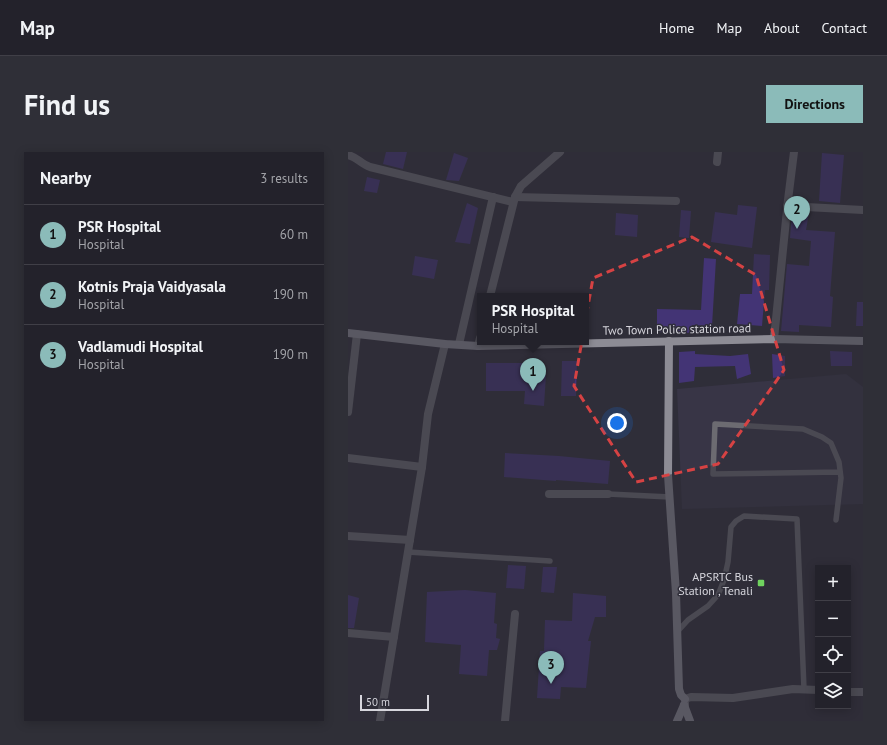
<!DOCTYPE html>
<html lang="en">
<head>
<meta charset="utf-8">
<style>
  :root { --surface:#23222b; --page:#2f2f37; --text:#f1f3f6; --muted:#a3a4a9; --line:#403f47; --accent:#8bbbb9 }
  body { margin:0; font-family:"PT Sans",sans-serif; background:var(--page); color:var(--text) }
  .controls { position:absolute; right:12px; bottom:12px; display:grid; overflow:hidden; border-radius:0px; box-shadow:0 2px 10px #0003 }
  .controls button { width:36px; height:36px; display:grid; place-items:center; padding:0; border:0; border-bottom:1px solid var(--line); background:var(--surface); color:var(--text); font:20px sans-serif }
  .scale { position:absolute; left:12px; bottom:10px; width:69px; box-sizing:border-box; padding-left:4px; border:2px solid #d7d6dd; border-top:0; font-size:11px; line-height:14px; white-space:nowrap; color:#d7d6dd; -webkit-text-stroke:3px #2f2e39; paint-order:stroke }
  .you { position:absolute; left:269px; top:271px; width:14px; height:14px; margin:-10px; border:3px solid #fff; border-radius:50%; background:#1a73e8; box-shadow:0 0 0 6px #1a73e833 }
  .badge { display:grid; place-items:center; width:26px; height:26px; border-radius:50%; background:var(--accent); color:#111; font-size:13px; font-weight:700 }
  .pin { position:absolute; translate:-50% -33px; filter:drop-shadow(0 1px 2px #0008) }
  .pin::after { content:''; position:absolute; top:21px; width:14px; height:12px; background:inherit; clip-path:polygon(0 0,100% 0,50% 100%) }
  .popup { position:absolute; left:129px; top:141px; width:112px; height:52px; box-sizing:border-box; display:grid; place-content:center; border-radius:0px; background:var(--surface); filter:drop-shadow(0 1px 3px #0005); font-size:13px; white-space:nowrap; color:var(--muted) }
  .popup b { font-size:15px; color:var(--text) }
  .popup::after { content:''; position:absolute; left:50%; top:100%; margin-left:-8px; border:8px solid transparent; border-top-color:var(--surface) }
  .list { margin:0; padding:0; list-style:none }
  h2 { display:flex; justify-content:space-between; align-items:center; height:52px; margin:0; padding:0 16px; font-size:17px }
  h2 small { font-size:13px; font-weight:400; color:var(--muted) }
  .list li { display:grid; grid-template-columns:26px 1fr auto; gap:12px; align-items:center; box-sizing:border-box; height:60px; padding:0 16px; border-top:1px solid var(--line) }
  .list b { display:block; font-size:15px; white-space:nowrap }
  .list p { margin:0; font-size:13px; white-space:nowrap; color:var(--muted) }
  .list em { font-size:13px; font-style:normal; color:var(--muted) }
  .icon { flex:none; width:22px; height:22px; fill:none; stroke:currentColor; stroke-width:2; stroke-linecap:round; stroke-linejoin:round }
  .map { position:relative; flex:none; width:515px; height:569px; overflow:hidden; border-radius:0px }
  header { display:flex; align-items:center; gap:24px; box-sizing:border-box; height:56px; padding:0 20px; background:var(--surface); border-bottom:1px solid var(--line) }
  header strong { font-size:19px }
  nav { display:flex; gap:22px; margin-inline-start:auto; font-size:14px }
  .intro { display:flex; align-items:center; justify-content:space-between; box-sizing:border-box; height:96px; padding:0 24px }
  h1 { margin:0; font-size:28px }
  .button { padding:10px 18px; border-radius:0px; background:var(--accent); color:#111; font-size:14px; font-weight:700 }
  main { display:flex; gap:24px; padding:0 24px }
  aside { flex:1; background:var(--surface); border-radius:0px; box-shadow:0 2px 10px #0003 }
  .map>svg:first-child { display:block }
  .built { fill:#383546 }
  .building { fill:#433475 }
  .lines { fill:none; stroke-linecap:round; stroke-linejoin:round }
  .lane { stroke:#6c6b71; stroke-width:5.5 }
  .street { stroke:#6c6b71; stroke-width:8 }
  .secondary { stroke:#8d8c95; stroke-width:8 }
  .marked { fill:none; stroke:#d64243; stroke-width:3; stroke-dasharray:8 5; stroke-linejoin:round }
  .poi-dot { fill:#70d35f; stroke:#2f2e39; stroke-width:1.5 }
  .labels { text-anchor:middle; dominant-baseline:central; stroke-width:3; stroke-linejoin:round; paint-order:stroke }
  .street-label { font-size:12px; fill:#d7d6dd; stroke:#2f2e39 }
  .poi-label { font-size:12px; fill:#d7d6dd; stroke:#2f2e39; text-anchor:end }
</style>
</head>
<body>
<header>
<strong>Map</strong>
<nav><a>Home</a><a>Map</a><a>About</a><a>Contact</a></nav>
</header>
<div class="intro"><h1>Find us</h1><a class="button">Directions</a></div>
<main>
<aside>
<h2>Nearby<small>3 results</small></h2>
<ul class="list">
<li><span class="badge">1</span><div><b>PSR Hospital</b><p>Hospital</p></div><em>60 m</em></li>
<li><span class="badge">2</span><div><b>Kotnis Praja Vaidyasala</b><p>Hospital</p></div><em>190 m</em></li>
<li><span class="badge">3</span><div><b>Vadlamudi Hospital</b><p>Hospital</p></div><em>190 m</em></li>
</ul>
</aside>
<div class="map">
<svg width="515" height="569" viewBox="0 0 515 569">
  <rect width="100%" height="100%" fill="#2f2e39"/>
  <polygon class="built" points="498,222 515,235 515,352 334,357 329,237"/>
  <g class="building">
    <polygon points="38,0 59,0 55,17 35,12"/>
    <polygon points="106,1 120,6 111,29 98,28"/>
    <polygon points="474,1 496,3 492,51 471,49"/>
    <polygon points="19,25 32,28 29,41 16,39"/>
    <polygon points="119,51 130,56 122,92 107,90"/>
    <polygon points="390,53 409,55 404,96 363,90 367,60 389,63"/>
    <polygon points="333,58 343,59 341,86 331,85"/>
    <polygon points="444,60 461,61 458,78 487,80 482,144 485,145 483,175 451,173 451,180 433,179 439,112 461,114 463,89 442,86"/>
    <polygon points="268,61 290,63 289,85 267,83"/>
    <polygon points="406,102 422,103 421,138 417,138 414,174 389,172 392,142 404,142"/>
    <polygon points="67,104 90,108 86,127 64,123"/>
    <polygon points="356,106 368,107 364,174 344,173 344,181 309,180 309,157 353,158"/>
    <polygon points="509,150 515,150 515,174 508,174"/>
    <polygon points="347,199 347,202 382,204 400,202 403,222 389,227 387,214 347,215 346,229 331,231 331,200"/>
    <polygon points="482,199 504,200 504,214 483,214"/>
    <polygon points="424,202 437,204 437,224 425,226"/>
    <polygon points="214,209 229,209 228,244 213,244"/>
    <polygon points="138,211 175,211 175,221 198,223 196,254 176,252 177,239 138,239"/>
    <polygon points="157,301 211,304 262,309 260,332 208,328 208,329 156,325"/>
    <polygon points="160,413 178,414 176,437 158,436"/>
    <polygon points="195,415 209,415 206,441 193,440"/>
    <polygon points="117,438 148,441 146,471 149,472 148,486 152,487 149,498 141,498 139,524 111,522 113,493 77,490 79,440"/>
    <polygon points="225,441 258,444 258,465 247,465 240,489 243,489 238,536 213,535 212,547 189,546 192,499 196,499 197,468 224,469"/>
    <polygon points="0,443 11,446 6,476 0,476"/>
  </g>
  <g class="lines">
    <g class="lane">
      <polyline points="260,342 322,345"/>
      <polyline points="488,368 493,326 491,310 483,291 474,285 455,277 367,272 365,322 492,320"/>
      <polyline points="60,400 202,409"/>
      <polyline points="329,480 340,468 360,454 370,443 376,428 380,410 383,375 388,369 396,364 449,367 456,537"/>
    </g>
    <g class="street">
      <path d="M0,3C9,5 13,12 22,15L165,50"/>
      <polyline points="369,10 370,0"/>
      <polyline points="167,45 328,49"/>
      <polyline points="439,54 515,58"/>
      <polyline points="142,144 167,45 173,34 212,0"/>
      <polyline points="426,187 440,48 446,0"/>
      <polyline points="111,192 145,45"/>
      <polyline points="130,194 132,186"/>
      <polyline points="0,260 9,182"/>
      <polyline points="0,306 74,315"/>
      <polyline points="201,342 260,342"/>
      <polyline points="0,384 62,388"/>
      <polyline points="0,481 46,485"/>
      <polyline points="500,540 515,540"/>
      <polyline points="337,553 337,547 343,545 385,546 445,537 470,538"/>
      <polyline points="32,569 74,315 80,262 97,192"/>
      <polyline points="157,569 167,462"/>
    </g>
    <g class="secondary">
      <polyline points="0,181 97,192 130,194 426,187 515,189"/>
      <polyline points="321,189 320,323 328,441 331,537 333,543 337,547"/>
      <polyline points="336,553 342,569"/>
      <polyline points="329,569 336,553"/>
    </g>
  </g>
  <path d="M0 0H515V569H0ZM344,85L408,123L436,218L370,312L288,330L226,234L245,126Z" fill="#2f2e39" fill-opacity=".55" fill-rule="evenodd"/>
  <path class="marked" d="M344,85L408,123L436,218L370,312L288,330L226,234L245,126Z"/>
  <rect class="poi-dot" x="409" y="427" width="8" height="8" rx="2"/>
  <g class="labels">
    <g class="street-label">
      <text transform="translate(329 177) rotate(-1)">Two Town Police station road</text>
    </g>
    <g class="poi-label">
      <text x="405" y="424">APSRTC Bus<tspan x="405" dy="14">Station , Tenali</tspan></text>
    </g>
  </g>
</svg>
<div class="controls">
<button>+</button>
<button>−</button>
<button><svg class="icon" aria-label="locate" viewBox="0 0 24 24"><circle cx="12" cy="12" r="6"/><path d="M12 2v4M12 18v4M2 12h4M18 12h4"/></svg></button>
<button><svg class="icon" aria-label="layers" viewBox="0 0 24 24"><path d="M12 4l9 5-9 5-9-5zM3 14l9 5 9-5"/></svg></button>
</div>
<div class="scale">50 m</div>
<div class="you"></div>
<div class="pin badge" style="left:185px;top:239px">1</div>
<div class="popup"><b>PSR Hospital</b>Hospital</div>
<div class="pin badge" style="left:449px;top:77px">2</div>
<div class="pin badge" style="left:203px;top:532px">3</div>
</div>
</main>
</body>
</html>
